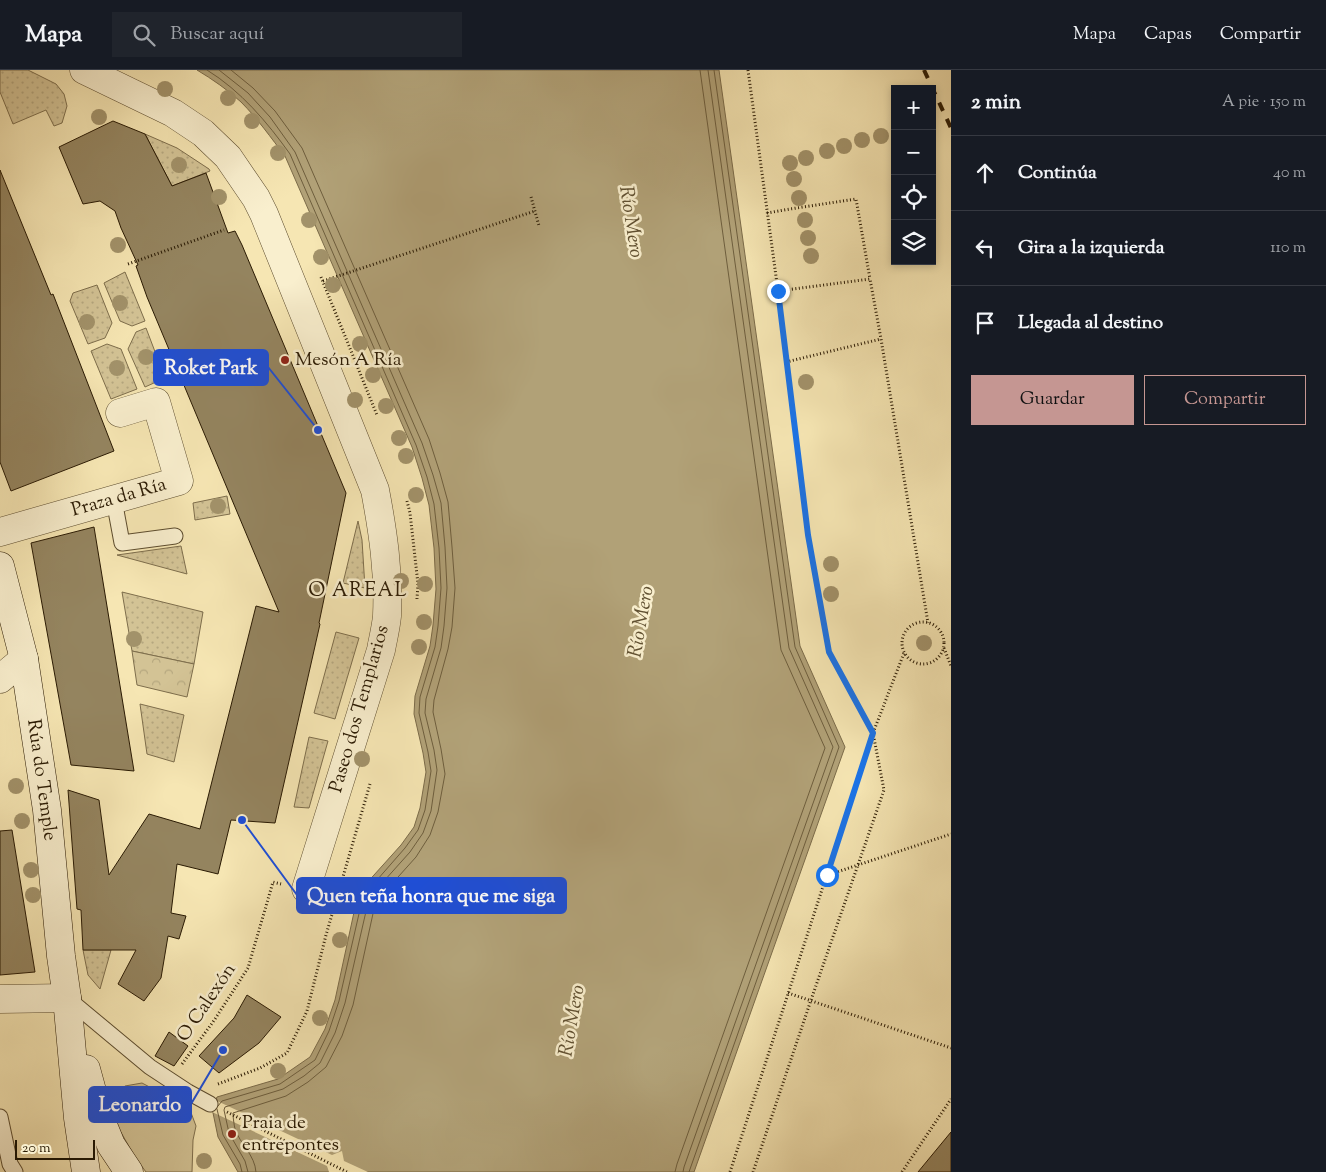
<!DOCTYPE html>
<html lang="es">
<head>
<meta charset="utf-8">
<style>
  :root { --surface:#171b24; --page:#20242c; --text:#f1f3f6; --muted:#9ea1a6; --line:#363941; --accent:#c59692 }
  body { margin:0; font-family:"Sorts Mill Goudy",serif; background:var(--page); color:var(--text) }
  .controls { position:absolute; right:15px; top:15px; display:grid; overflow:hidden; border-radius:0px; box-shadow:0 2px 8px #0003 }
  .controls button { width:45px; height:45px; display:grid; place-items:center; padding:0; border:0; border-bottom:1px solid var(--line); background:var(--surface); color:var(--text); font:25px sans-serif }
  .scale { position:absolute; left:15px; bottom:12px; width:80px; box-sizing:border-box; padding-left:5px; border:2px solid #2a1a03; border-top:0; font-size:14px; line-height:18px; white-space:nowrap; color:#2a1a03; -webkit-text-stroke:4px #f9efce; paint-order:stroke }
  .stop { position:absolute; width:15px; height:15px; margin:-11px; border:4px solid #1a73e8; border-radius:50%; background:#fff }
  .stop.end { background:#1a73e8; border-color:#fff; box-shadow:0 1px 5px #0008 }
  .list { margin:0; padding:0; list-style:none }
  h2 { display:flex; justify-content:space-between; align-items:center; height:65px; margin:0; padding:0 20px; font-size:21px }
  h2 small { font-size:16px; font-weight:400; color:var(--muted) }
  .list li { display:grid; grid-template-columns:32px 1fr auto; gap:15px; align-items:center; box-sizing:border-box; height:75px; padding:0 20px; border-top:1px solid var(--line) }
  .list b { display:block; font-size:19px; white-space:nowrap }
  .list em { font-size:16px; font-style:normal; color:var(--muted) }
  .actions { display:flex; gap:10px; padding:15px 20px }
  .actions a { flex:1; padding:11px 0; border:1px solid var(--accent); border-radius:0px; text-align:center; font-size:18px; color:var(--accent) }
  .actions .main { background:var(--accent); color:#111 }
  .icon { flex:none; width:28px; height:28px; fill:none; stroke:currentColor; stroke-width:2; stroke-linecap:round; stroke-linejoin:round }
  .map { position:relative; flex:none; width:951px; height:1102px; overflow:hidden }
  header { display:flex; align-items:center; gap:30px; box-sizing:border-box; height:70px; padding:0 25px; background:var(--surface); border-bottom:1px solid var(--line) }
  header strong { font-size:24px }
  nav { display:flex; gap:28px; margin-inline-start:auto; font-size:18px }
  .search { width:350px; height:45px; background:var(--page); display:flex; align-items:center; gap:12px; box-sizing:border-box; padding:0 18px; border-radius:0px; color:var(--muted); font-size:19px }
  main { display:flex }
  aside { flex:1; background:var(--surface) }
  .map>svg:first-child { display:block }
  .grass { fill:url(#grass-dots); stroke:#7e6e4c }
  .park { fill:url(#park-crowns); stroke:#7e6e4c }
  .garden { fill:#d3c395; stroke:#7e6e4c }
  .water { fill:#b1a177; stroke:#7b6b49 }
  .pier { fill:#f6e6b3 }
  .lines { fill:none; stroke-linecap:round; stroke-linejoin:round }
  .shore { stroke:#6e5e3d; stroke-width:1 }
  .building { fill:#94845f; stroke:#2a1a03 }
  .service-casing { stroke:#5d4d2f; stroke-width:17 }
  .minor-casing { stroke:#5d4d2f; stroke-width:29 }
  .secondary-casing { stroke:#2a1a03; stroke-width:29 }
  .path { stroke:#2a1a03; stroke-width:3; stroke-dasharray:1 2.5; stroke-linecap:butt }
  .service { stroke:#f9efce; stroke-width:15 }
  .minor { stroke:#f9efce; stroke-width:28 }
  .secondary { stroke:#f9efce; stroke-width:28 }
  .rail { stroke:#2a1a03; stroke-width:4; stroke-dasharray:9 9; stroke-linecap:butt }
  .tree { fill:#a2926a }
  .route { stroke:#1a73e8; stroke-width:6 }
  .poi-dot { fill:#8f2418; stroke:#f9efce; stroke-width:2 }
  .labels { text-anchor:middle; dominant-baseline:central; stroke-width:5; stroke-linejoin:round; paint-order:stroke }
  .poi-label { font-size:19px; fill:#2a1a03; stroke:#f9efce; text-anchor:start }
  .street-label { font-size:19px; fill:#2a1a03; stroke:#f9efce }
  .water-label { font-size:20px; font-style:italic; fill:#605031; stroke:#f9efce }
  .neighbourhood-label { font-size:20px; letter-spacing:1px; fill:#2a1a03; stroke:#f9efce }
  .leader { fill:none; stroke:#1d4ed8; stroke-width:2 }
  .callout-dot { fill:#1d4ed8; stroke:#f9efce; stroke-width:2 }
  .callout { fill:#1d4ed8; stroke:#1d4ed8; stroke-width:2 }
  .callout-label { font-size:20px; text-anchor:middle; font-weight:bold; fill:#fff }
</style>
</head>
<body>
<header>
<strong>Mapa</strong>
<div class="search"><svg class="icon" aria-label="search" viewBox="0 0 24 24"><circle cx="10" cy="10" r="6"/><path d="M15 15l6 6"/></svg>Buscar aquí</div>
<nav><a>Mapa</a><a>Capas</a><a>Compartir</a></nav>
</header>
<main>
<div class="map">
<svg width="951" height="1102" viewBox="0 0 951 1102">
  <defs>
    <pattern id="grass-dots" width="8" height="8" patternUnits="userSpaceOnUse" patternTransform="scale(1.25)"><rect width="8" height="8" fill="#d3c395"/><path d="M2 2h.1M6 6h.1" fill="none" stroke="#b5a77f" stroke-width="1.8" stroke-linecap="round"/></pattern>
    <pattern id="park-crowns" width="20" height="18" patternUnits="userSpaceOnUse" patternTransform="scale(1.25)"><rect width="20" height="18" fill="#d3c395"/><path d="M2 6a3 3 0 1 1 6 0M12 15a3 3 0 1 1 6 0" fill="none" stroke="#b5a77f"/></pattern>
  </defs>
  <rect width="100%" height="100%" fill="#f6e6b3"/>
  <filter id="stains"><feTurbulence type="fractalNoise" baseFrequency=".004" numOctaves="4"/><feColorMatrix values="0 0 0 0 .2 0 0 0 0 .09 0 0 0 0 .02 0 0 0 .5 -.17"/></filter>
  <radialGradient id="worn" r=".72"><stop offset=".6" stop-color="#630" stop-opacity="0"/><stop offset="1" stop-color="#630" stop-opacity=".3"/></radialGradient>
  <g class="grass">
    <polygon points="0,0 28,0 56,14 64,24 67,36 62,53 54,56 46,40 13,54 0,22"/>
    <polygon points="145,64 177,78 209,99 210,101 172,116"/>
    <polygon points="125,202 145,251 132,256 120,251 104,213"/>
    <polygon points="97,215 112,253 105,268 88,274 70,231 73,223"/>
    <polygon points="146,258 165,308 145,317 128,279 136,262"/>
    <polygon points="107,274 121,279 137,319 111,329 91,281"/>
    <polygon points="227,426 230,444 195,450 193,433"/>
    <polygon points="358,451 362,470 365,518 343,513"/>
    <polygon points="181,476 187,504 117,485"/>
    <polygon points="122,522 203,542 194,594 132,581"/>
    <polygon points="336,562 359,568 335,649 314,643"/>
    <polygon points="140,634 184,645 174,692 147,684"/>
    <polygon points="309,667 328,671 309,738 294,737"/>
    <polygon points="83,880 111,880 100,919 88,905"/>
  </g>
  <polygon class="park" points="132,581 194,594 187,627 137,615"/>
  <polygon class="garden" points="142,1013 159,1022 171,1032 190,1040 196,1056 193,1070 192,1102 146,1102 135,1087 114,1050 112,1036 116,1024 125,1016"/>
  <path class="water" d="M197,0H719L800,576L845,677L694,1102H238L218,1067L212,1038L217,1027L278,1009L310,987L325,959L335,930L356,833L365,815L401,775L414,757L420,738L426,702L423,683L414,644L415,626L430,576L433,555L436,519L434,478L429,435L422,408L412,377L285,86C271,68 258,49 241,32C228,20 212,9 197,0Z"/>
  <polygon class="pier" points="213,1029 332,1085 342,1081 344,1091 368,1102 329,1102 327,1096 210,1041"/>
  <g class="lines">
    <g class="shore">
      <path d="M207,0C241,21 267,52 290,84L416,375L427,407L434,434L439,478L441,518L438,556L435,577L420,627L419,643L428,682L431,701L425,740L418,760L405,778L370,818L361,835L339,931L329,961L315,990L280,1014L222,1031L218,1036"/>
      <polyline points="219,0 248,23 270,47 295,82 422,373 433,405 441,433 445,477 447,518 444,556 441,578 426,629 425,643 434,680 437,700 431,741 423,763 410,782 375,821 367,837 345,933 335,963 320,993 304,1006 283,1019 225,1037 224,1040 229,1063 245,1091 248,1102"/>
      <path d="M231,0L253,18L275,41L302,78L429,369L440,403L448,432L452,477L455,518L452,557L448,579L434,630L433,642L441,679L445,704L438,742L430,765L416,787L381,826L374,839L353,935L342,966L326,997L308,1012L286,1026L233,1043C233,1048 234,1054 235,1059C240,1074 255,1085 256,1102"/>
      <polyline points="217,1039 223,1065 240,1094 242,1102"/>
      <polyline points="675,1102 677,1094 825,678 781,580 700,0"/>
      <polyline points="683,1102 684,1097 833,677 789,578 708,0"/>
      <polyline points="689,1102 839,677 795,577 714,0"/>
    </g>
  </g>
  <g class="building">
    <polygon points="113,51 145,64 172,116 206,103 228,163 235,161 242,175 346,423 319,553 320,554 275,753 231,750 218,804 177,794 171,843 186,846 179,869 168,866 161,908 144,931 118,914 136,880 83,880 81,840 77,839 68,720 99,730 109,805 149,744 200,759 256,536 279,542 147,227 136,196 138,195 121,158 115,141 100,131 83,134 59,77"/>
    <polygon points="0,100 51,225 53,224 114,381 11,421 0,392"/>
    <polygon points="94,457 134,701 71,695 31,473"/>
    <polygon points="12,760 35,902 0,905 0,761"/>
    <polygon points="247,925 281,947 259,973 219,1003 199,986 234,948"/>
    <polygon points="169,962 188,976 174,996 155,986"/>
    <polygon points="951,1062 951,1102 918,1102"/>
  </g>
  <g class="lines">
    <defs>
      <g id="service">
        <polyline points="114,430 122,473 175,466"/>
        <polyline points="67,928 150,997 188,1022 210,1034"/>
        <polyline points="0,1047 10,1094 15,1102"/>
      </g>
      <g id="minor">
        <path d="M84,0L173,43L203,63L228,87L256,128L264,144L375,420C383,462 389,503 387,546C386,557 383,569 381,580L306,819"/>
        <polyline points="0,462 179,411 156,332 120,343"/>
        <polyline points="0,609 24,589"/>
        <polyline points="0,929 67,928"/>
      </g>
      <g id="secondary">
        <polyline points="0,496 24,589 47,740 61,886 67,928 78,1048 86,1102"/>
        <polyline points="86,999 98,1043 111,1075 129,1102"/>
      </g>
    </defs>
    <use href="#service" class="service-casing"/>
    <use href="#minor" class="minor-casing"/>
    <use href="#secondary" class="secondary-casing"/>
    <g class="path">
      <polyline points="748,0 778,221 808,465 829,581 873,663 884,720 811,930 753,1102"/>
      <polyline points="531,127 539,156"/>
      <polyline points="767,143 790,139 856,129 870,209"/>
      <polyline points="128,194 224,160"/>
      <polyline points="321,207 377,345"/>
      <polyline points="323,211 535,141"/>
      <polyline points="778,221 870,209 881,269"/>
      <polyline points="786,292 881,269 928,553"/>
      <polyline points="407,431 410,443 418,514 417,529"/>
      <circle cx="923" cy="573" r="21"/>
      <polyline points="944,578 951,596"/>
      <polyline points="828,805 951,764"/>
      <polyline points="788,923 951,978"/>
      <polyline points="182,994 213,952 248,898 273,812 281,814"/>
      <polyline points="218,1014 260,998 287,983 307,941 326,865 370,714"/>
      <polyline points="227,1042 347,1102"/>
      <polyline points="730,1102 873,663 904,583"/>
      <polyline points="902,1102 951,1029"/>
    </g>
    <use href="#service" class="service"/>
    <use href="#minor" class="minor"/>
    <use href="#secondary" class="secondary"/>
    <polyline class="rail" points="924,0 951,58"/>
  </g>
  <g class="tree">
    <circle cx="165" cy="19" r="8"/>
    <circle cx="228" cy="28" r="8"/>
    <circle cx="99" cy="47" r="8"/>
    <circle cx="252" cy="51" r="8"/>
    <circle cx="881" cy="66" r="8"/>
    <circle cx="862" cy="70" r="8"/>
    <circle cx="844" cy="76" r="8"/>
    <circle cx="827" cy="81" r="8"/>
    <circle cx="278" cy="83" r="8"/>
    <circle cx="806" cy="88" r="8"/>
    <circle cx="790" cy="93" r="8"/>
    <circle cx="179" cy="95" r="8"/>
    <circle cx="794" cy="109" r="8"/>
    <circle cx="219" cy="127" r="8"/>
    <circle cx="799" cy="128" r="8"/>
    <circle cx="309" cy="150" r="8"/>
    <circle cx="805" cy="150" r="8"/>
    <circle cx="808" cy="168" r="8"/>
    <circle cx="118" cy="175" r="8"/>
    <circle cx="811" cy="186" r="8"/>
    <circle cx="321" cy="187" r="8"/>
    <circle cx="333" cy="215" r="8"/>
    <circle cx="120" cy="233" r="8"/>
    <circle cx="87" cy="252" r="8"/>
    <circle cx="360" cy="274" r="8"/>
    <circle cx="146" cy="287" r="8"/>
    <circle cx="117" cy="298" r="8"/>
    <circle cx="373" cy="305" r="8"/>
    <circle cx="806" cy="312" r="8"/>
    <circle cx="355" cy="330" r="8"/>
    <circle cx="386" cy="336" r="8"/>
    <circle cx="399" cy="368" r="8"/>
    <circle cx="406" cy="386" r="8"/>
    <circle cx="416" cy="425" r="8"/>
    <circle cx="218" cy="436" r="8"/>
    <circle cx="831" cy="494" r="8"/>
    <circle cx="401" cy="511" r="8"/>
    <circle cx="425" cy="514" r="8"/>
    <circle cx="831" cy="524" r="8"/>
    <circle cx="424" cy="552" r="8"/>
    <circle cx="134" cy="569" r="8"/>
    <circle cx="924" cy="573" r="8"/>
    <circle cx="419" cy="577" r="8"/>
    <circle cx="362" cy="689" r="8"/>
    <circle cx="16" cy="716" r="8"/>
    <circle cx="22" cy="751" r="8"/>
    <circle cx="31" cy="800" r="8"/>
    <circle cx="33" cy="825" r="8"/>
    <circle cx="340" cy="870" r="8"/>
    <circle cx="320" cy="948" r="8"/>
    <circle cx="278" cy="1001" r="8"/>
    <circle cx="204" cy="1091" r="8"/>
  </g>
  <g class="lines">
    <polyline class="route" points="778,221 808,465 829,582 873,663 827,805"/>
  </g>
  <g class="poi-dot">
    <circle cx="285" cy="290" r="5"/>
    <circle cx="232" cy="1064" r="5"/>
  </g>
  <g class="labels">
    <g class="poi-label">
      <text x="295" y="290">Mesón A Ría</text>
      <text x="242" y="1053">Praia de<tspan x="242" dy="22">entrepontes</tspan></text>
    </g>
    <g class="street-label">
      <text transform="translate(119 428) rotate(-16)">Praza da Ría</text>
      <text transform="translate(360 639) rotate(-74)">Paseo dos Templarios</text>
      <text transform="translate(41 710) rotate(82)">Rúa do Temple</text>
      <text transform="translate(207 933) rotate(-56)">O Calexón</text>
    </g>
    <g class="water-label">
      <text transform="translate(630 152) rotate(81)">Río Mero</text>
      <text transform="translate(642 552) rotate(-80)">Río Mero</text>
      <text transform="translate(573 951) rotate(-80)">Río Mero</text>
    </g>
    <g class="neighbourhood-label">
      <text x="358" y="521">O AREAL</text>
    </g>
  </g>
  <path class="leader" d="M318 360L268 297M242 750L297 825M223 980L191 1034"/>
  <g class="callout-dot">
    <circle cx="318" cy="360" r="5"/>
    <circle cx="242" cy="750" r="5"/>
    <circle cx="223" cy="980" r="5"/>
  </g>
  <g class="callout">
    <rect x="154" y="280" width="114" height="35" rx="5"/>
    <rect x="297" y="808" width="269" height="35" rx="5"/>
    <rect x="89" y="1017" width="102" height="35" rx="5"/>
  </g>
  <g class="callout-label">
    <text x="211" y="304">Roket Park</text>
    <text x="431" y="832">Quen teña honra que me siga</text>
    <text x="140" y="1041">Leonardo</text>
  </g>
  <rect width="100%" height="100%" filter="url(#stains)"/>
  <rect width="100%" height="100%" fill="url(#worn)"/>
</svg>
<div class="controls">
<button>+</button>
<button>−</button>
<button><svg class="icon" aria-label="locate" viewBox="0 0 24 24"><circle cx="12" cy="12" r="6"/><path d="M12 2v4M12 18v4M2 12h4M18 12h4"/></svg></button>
<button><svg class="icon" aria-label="layers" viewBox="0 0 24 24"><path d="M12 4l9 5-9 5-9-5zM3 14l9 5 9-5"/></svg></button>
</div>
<div class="scale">20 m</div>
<div class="stop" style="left:827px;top:805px"></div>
<div class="stop end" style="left:778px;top:221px"></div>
</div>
<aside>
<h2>2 min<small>A pie · 150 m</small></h2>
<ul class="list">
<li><svg class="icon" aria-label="ahead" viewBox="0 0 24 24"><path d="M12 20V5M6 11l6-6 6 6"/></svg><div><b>Continúa</b></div><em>40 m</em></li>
<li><svg class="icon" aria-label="left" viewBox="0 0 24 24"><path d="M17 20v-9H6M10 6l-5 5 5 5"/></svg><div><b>Gira a la izquierda</b></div><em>110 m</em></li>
<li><svg class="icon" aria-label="arrive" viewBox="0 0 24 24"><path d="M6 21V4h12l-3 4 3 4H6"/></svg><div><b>Llegada al destino</b></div></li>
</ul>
<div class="actions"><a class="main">Guardar</a><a>Compartir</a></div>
</aside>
</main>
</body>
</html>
